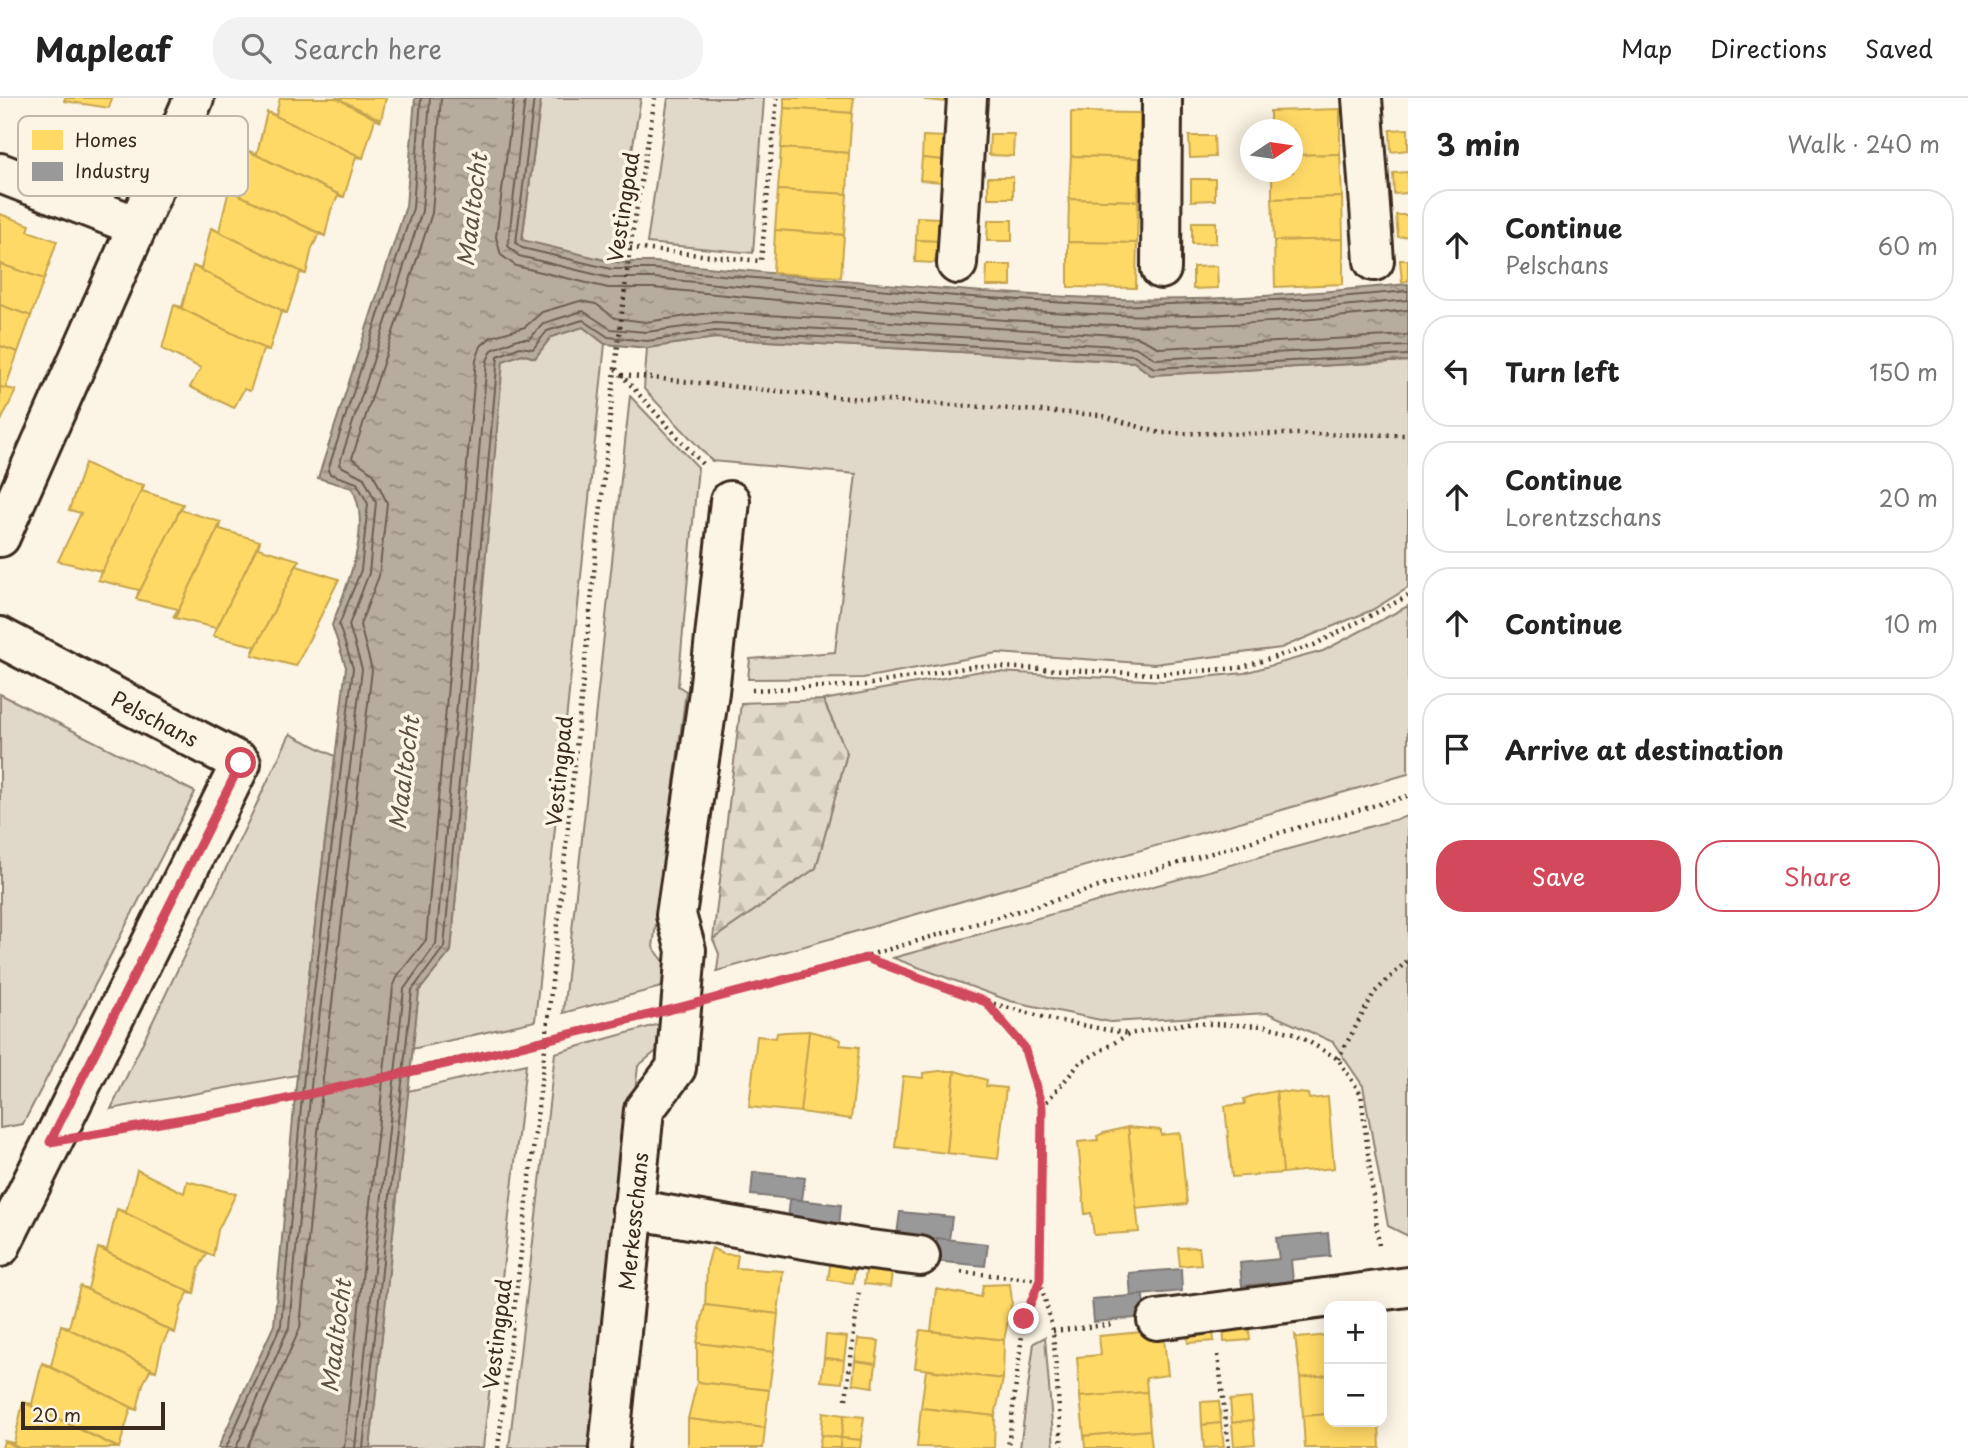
<!DOCTYPE html>
<html lang="en">
<head>
<meta charset="utf-8">
<style>
  :root { --surface:#fff; --page:#f2f2f2; --text:#222; --muted:#767676; --line:#e0e0e0; --accent:#d1495b }
  body { margin:0; font-family:"Playpen Sans",sans-serif; background:var(--page); color:var(--text) }
  .controls { position:absolute; right:21px; bottom:21px; display:grid; overflow:hidden; border-radius:14px; box-shadow:0 4px 18px #0003 }
  .controls button { width:63px; height:63px; display:grid; place-items:center; padding:0; border:0; border-bottom:2px solid var(--line); background:var(--surface); color:var(--text); font:35px sans-serif }
  .compass { position:absolute; left:1240px; top:21px; width:63px; height:63px; border-radius:50%; background:var(--surface); box-shadow:0 4px 18px #0003; rotate:77deg }
  .scale { position:absolute; left:21px; bottom:18px; width:144px; box-sizing:border-box; padding-left:7px; border:4px solid #3b2a1e; border-top:0; font-size:19px; line-height:24px; white-space:nowrap; color:#3b2a1e; -webkit-text-stroke:5px #fcf5e5; paint-order:stroke }
  .stop { position:absolute; width:21px; height:21px; margin:-16px; border:5px solid #d1495b; border-radius:50%; background:#fff }
  .stop.end { background:#d1495b; border-color:#fff; box-shadow:0 2px 7px #0008 }
  .list { margin:0; padding:0; list-style:none }
  h2 { display:flex; justify-content:space-between; align-items:center; height:91px; margin:0; padding:0 28px; font-size:30px }
  h2 small { font-size:23px; font-weight:400; color:var(--muted) }
  .list li { display:grid; grid-template-columns:46px 1fr auto; gap:21px; align-items:center; box-sizing:border-box; height:112px; margin:0 14px 14px; padding:0 14px; border:2px solid var(--line); border-radius:28px }
  .list b { display:block; font-size:26px; white-space:nowrap }
  .list p { margin:0; font-size:23px; white-space:nowrap; color:var(--muted) }
  .list em { font-size:23px; font-style:normal; color:var(--muted) }
  .actions { display:flex; gap:14px; padding:21px 28px }
  .actions a { flex:1; padding:16px 0; border:2px solid var(--accent); border-radius:28px; text-align:center; font-size:24px; color:var(--accent) }
  .actions .main { background:var(--accent); color:#fff }
  .icon { flex:none; width:38px; height:38px; fill:none; stroke:currentColor; stroke-width:2; stroke-linecap:round; stroke-linejoin:round }
  .map { position:relative; flex:none; width:1408px; height:1350px; overflow:hidden }
  header { display:flex; align-items:center; gap:42px; box-sizing:border-box; height:98px; padding:0 35px; background:var(--surface); border-bottom:2px solid var(--line) }
  header strong { font-size:33px }
  nav { display:flex; gap:38px; margin-inline-start:auto; font-size:24px }
  .search { width:490px; height:63px; background:var(--page); display:flex; align-items:center; gap:18px; box-sizing:border-box; padding:0 24px; border-radius:28px; color:var(--muted); font-size:26px }
  main { display:flex }
  aside { flex:1; background:var(--surface) }
  .map>svg:first-child { display:block }
  .green { fill:#e0d8c8; stroke:#8e8173; stroke-width:2 }
  .forest { fill:url(#forest-firs); stroke:#8e8173; stroke-width:2 }
  .water { fill:url(#water-ripples); stroke:#85796b; stroke-width:2 }
  .homes { fill:#ffd966; stroke:#c4a450; stroke-width:2 }
  .industry { fill:#999; stroke:#7d7874; stroke-width:2 }
  .lines { fill:none; stroke-linecap:round; stroke-linejoin:round }
  .shore { stroke:#6d5e51; stroke-width:2 }
  .minor-casing { stroke:#3b2a1e; stroke-width:44 }
  .path { stroke:#3b2a1e; stroke-width:4.5; stroke-dasharray:2 5; stroke-linecap:butt }
  .minor { stroke:#fcf5e5; stroke-width:38 }
  .route { stroke:#d1495b; stroke-width:9 }
  .labels { text-anchor:middle; dominant-baseline:central; stroke-width:7; stroke-linejoin:round; paint-order:stroke }
  .street-label { font-size:21px; fill:#3b2a1e; stroke:#fcf5e5 }
  .water-label { font-size:23px; font-style:italic; fill:#605144; stroke:#fcf5e5 }
  .key { fill:#fcf5e5; stroke:#c2b8a9; stroke-width:2 }
  .key-label { font-size:19px; fill:#3b2a1e }
</style>
</head>
<body>
<header>
<strong>Mapleaf</strong>
<div class="search"><svg class="icon" aria-label="search" viewBox="0 0 24 24"><circle cx="10" cy="10" r="6"/><path d="M15 15l6 6"/></svg>Search here</div>
<nav><a>Map</a><a>Directions</a><a>Saved</a></nav>
</header>
<main>
<div class="map">
<svg width="1408" height="1350" viewBox="0 0 1408 1350">
  <defs>
    <pattern id="forest-firs" width="22" height="20" patternUnits="userSpaceOnUse" patternTransform="scale(1.75)"><rect width="22" height="20" fill="#e0d8c8"/><path d="M5 1l3.5 6h-7zM16 11l3.5 6h-7z" fill="#c1baab"/></pattern>
    <pattern id="water-ripples" width="26" height="14" patternUnits="userSpaceOnUse" patternTransform="scale(1.75)"><rect width="26" height="14" fill="#b7ad9e"/><path d="M2 4q2-2 4 0t4 0M15 11q2-2 4 0t4 0" fill="none" stroke="#968d80"/></pattern>
  </defs>
  <rect width="100%" height="100%" fill="#fcf5e5"/>
  <filter id="ink" filterUnits="userSpaceOnUse"><feTurbulence type="fractalNoise" baseFrequency=".0143" numOctaves="2"/><feDisplacementMap in="SourceGraphic" scale="14" xChannelSelector="R" yChannelSelector="G"/><feConvolveMatrix kernelMatrix="1 2 1 2 8 2 1 2 1" color-interpolation-filters="sRGB"/></filter>
  <g filter="url(#ink)">
    <g class="green">
      <polygon points="541,0 641,0 613,164 522,143"/>
      <polygon points="668,0 764,0 753,155 647,145"/>
      <polygon points="583,229 605,246 535,923 412,951 419,893 451,853 502,263 522,256 535,260 551,239"/>
      <polygon points="715,240 1134,264 1151,277 1408,263 1408,490 1372,512 1281,550 1154,566 997,555 863,580 748,581 750,561 835,554 856,376 712,363 644,291 647,250"/>
      <polygon points="630,298 698,369 678,588 686,593 653,849 671,873 669,887 563,915"/>
      <polygon points="1408,508 1408,676 717,873 719,856 713,841 816,770 847,655 823,602 981,573 1164,583 1244,575 1323,553"/>
      <polygon points="0,596 195,694 23,1026 0,1030"/>
      <polygon points="290,636 335,658 297,977 111,1011"/>
      <polygon points="1408,718 1408,1138 1388,1128 1363,988 1333,944 1268,915 1110,924 1010,903 893,860"/>
      <polygon points="663,925 660,950 638,968 594,1350 509,1350 555,955"/>
      <polygon points="526,966 483,1350 370,1350 408,993"/>
      <polygon points="1045,1239 1054,1350 1020,1350 1034,1245"/>
    </g>
    <polygon class="forest" points="823,602 847,655 816,770 713,841 741,605"/>
    <path class="water" d="M415,0H541L522,142L613,164H654C808,178 963,196 1118,201C1213,204 1313,195 1408,186V263L1151,277L1134,264L715,240L647,250L605,246L583,229L551,239L535,260L522,256L503,263L451,853L419,893L370,1350H218L274,1227L297,977L346,569L332,527C347,488 373,429 352,390L318,380L406,108Z"/>
    <g class="homes">
      <polygon points="65,0 112,0 109,10 64,3"/>
      <polygon points="280,0 337,0 381,24 375,21 363,60 267,14 276,17"/>
      <polygon points="337,0 386,0 381,22"/>
      <polygon points="784,0 854,0 852,15 784,10"/>
      <polygon points="926,0 947,0 947,4 925,2"/>
      <polygon points="784,10 852,15 849,55 781,50"/>
      <polygon points="1340,11 1340,56 1293,57 1293,32 1270,32 1270,13"/>
      <polygon points="267,14 363,60 356,59 344,99 248,53 257,55"/>
      <polygon points="1071,14 1140,15 1140,60 1071,58"/>
      <polygon points="1408,31 1408,52 1391,54 1390,32"/>
      <polygon points="990,36 1014,36 1013,58 989,57"/>
      <polygon points="923,38 945,39 943,62 922,60"/>
      <polygon points="1189,38 1214,38 1215,59 1190,60"/>
      <polygon points="781,50 849,55 847,96 778,92"/>
      <polygon points="248,53 344,99 338,98 331,112 325,138 229,92 238,94"/>
      <polygon points="1340,56 1342,99 1272,101 1272,74 1293,74 1293,57"/>
      <polygon points="1071,58 1140,60 1138,103 1069,101"/>
      <polygon points="922,60 943,62 941,84 920,82"/>
      <polygon points="1408,74 1408,95 1394,96 1393,75"/>
      <rect x="988" y="79" width="25" height="21"/>
      <polygon points="1191,81 1215,81 1215,102 1191,103"/>
      <polygon points="229,92 325,138 319,136 312,150 306,176 211,130 219,133"/>
      <polygon points="778,92 847,96 844,137 775,132"/>
      <polygon points="1342,99 1343,141 1274,143 1272,101"/>
      <polygon points="1069,101 1138,103 1137,145 1068,144"/>
      <polygon points="0,116 30,127 28,133 57,143 44,181 0,166"/>
      <polygon points="1396,117 1408,117 1408,138 1398,139"/>
      <polygon points="917,119 939,120 938,143 916,142"/>
      <polygon points="988,122 1012,122 1012,143 987,143"/>
      <polygon points="1192,124 1216,124 1216,145 1192,146"/>
      <polygon points="211,130 306,176 300,175 287,215 193,168 201,171"/>
      <polygon points="775,132 844,137 841,179 773,175"/>
      <polygon points="1343,141 1343,186 1275,189 1274,143"/>
      <polygon points="916,142 938,143 935,165 915,164"/>
      <polygon points="1068,144 1137,145 1136,190 1068,189"/>
      <polygon points="1400,162 1408,162 1408,183 1402,184"/>
      <polygon points="0,166 44,181 31,218 0,207"/>
      <polygon points="987,167 1011,167 1011,188 986,188"/>
      <polygon points="193,168 287,215 281,214 269,253 174,207 182,209"/>
      <polygon points="1217,168 1218,190 1193,191 1193,169"/>
      <polygon points="0,207 31,218 18,254 0,248"/>
      <polygon points="174,207 269,253 263,252 250,293 244,291 234,310 190,289 201,270 162,251"/>
      <polygon points="0,248 18,254 5,291 0,289"/>
      <polygon points="0,289 16,292 0,325"/>
      <polygon points="85,365 118,381 144,387 98,482 101,473 58,463 81,415 69,412"/>
      <polygon points="144,387 142,393 183,406 136,501 139,492 98,482"/>
      <polygon points="183,406 181,412 221,424 175,520 173,519 178,511 136,501"/>
      <polygon points="221,424 220,431 260,443 213,538 216,530 175,520"/>
      <polygon points="260,443 258,450 299,462 252,557 255,548 213,538"/>
      <polygon points="299,462 297,468 339,481 296,568 252,557"/>
      <polygon points="809,933 833,939 841,942 840,947 859,949 851,1021 800,1014"/>
      <polygon points="809,933 800,1014 749,1009 757,938 776,940 777,935 785,934"/>
      <polygon points="940,973 955,973 947,1055 895,1049 903,978 923,980 923,975"/>
      <polygon points="955,973 987,982 986,988 1006,990 998,1061 947,1055"/>
      <polygon points="1276,993 1308,996 1309,1001 1328,999 1334,1070 1283,1075"/>
      <polygon points="1276,993 1283,1075 1232,1079 1225,1008 1245,1006 1244,1001 1252,998"/>
      <polygon points="1128,1029 1161,1032 1161,1037 1180,1035 1187,1106 1136,1111"/>
      <polygon points="1128,1029 1139,1134 1094,1137 1091,1115 1085,1116 1078,1044 1098,1042 1097,1038 1104,1035"/>
      <polygon points="137,1072 184,1095 187,1083 236,1096 218,1132 213,1158 117,1111 126,1114"/>
      <polygon points="117,1111 213,1158 207,1156 199,1170 194,1196 98,1150 107,1152"/>
      <polygon points="1199,1149 1201,1166 1180,1168 1178,1150"/>
      <polygon points="98,1150 194,1196 188,1195 181,1209 175,1235 80,1188 88,1191"/>
      <polygon points="712,1150 723,1156 738,1157 736,1170 783,1173 778,1216 705,1207 707,1168"/>
      <polygon points="831,1161 856,1164 853,1185 828,1182"/>
      <polygon points="867,1166 893,1168 890,1189 864,1186"/>
      <polygon points="1010,1186 1012,1204 1004,1242 931,1233 936,1191 981,1199 983,1187"/>
      <polygon points="80,1188 175,1235 169,1233 162,1247 156,1273 61,1227 69,1229"/>
      <polygon points="705,1207 778,1216 774,1254 697,1245"/>
      <polygon points="1248,1221 1250,1242 1224,1244 1223,1223"/>
      <polygon points="1212,1224 1214,1243 1188,1245 1186,1226"/>
      <polygon points="61,1227 156,1273 150,1272 143,1286 137,1312 42,1265 51,1268"/>
      <polygon points="920,1232 1004,1242 1003,1281 915,1270"/>
      <polygon points="1163,1232 1168,1277 1146,1280 1147,1294 1080,1299 1077,1259 1101,1257 1099,1238"/>
      <polygon points="826,1237 847,1239 844,1262 824,1260"/>
      <polygon points="1295,1237 1298,1240 1329,1237 1329,1277 1300,1280"/>
      <polygon points="858,1241 879,1243 876,1266 855,1263"/>
      <polygon points="697,1245 774,1254 769,1292 697,1284"/>
      <polygon points="824,1260 844,1262 842,1285 821,1283"/>
      <polygon points="855,1263 876,1266 873,1289 853,1286"/>
      <polygon points="42,1265 137,1312 131,1310 119,1350 23,1304 32,1306"/>
      <polygon points="926,1272 1003,1281 995,1318 921,1310"/>
      <polygon points="1329,1277 1329,1316 1303,1318 1300,1280"/>
      <polygon points="697,1284 769,1292 765,1330 688,1321"/>
      <polygon points="1147,1294 1150,1332 1084,1338 1080,1299"/>
      <polygon points="1251,1300 1253,1322 1232,1325 1230,1302"/>
      <polygon points="1219,1303 1221,1325 1202,1327 1201,1304"/>
      <polygon points="23,1304 118,1350 19,1350 4,1343 14,1345"/>
      <polygon points="921,1310 995,1318 994,1350 917,1349"/>
      <polygon points="823,1314 844,1317 841,1340 821,1337"/>
      <polygon points="1329,1316 1329,1324 1379,1324 1380,1350 1305,1350 1303,1318"/>
      <polygon points="844,1317 864,1319 861,1342 841,1340"/>
      <polygon points="688,1321 765,1330 763,1350 688,1350"/>
      <polygon points="1253,1322 1255,1346 1234,1348 1232,1325"/>
      <polygon points="1221,1325 1224,1349 1204,1350 1202,1327"/>
      <polygon points="1150,1332 1152,1350 1085,1350 1084,1338"/>
      <polygon points="821,1337 841,1340 840,1350 819,1350"/>
      <polygon points="841,1340 861,1342 860,1350 840,1350"/>
      <polygon points="4,1343 19,1350 2,1350"/>
    </g>
    <g class="industry">
      <polygon points="753,1074 805,1080 802,1102 751,1097"/>
      <polygon points="790,1101 841,1107 839,1129 788,1123"/>
      <polygon points="900,1114 952,1119 949,1142 897,1136"/>
      <polygon points="1328,1135 1330,1158 1291,1162 1293,1183 1242,1188 1240,1165 1279,1161 1276,1140"/>
      <polygon points="937,1140 988,1146 985,1168 934,1163"/>
      <polygon points="1181,1171 1182,1193 1131,1198 1129,1175"/>
      <polygon points="1143,1197 1145,1219 1094,1224 1092,1201"/>
    </g>
    <g class="lines">
      <g class="shore">
        <path d="M514,0L496,139L501,157L516,168L608,190H653C807,204 962,223 1117,227C1213,230 1312,222 1408,212"/>
        <path d="M525,0L508,148L519,158L610,180H653C807,194 962,212 1117,217C1213,220 1312,211 1408,202"/>
        <polyline points="534,0 516,145 522,150 611,171 653,171 956,198 1116,208 1327,200 1408,193"/>
        <polyline points="226,1350 281,1227 304,977 353,570 339,527 361,472 368,406 357,385 330,376 328,372 413,110 421,0"/>
        <polyline points="236,1350 289,1229 312,978 362,571 349,527 369,475 376,404 364,380 339,367 422,113 430,0"/>
        <polyline points="247,1350 300,1230 323,980 372,572 360,527 379,478 387,405 373,375 352,360 432,115 441,0"/>
        <polyline points="344,1350 393,889 398,877 426,842 476,262 481,248 491,239 525,229 542,214 580,203 596,206 615,220 646,224 716,214 1135,238 1160,250 1408,237"/>
        <polyline points="355,1350 404,891 436,846 487,263 492,252 517,241 529,241 544,225 583,213 611,231 646,234 715,225 1135,249 1156,261 1408,248"/>
        <polyline points="363,1350 412,892 444,849 498,258 520,249 533,251 547,233 583,222 608,239 647,243 715,233 1134,257 1154,270 1408,257"/>
      </g>
      <defs>
        <g id="minor">
          <polyline points="1362,0 1374,163"/>
          <polyline points="0,75 137,128"/>
          <polyline points="957,166 967,0"/>
          <polyline points="1161,171 1162,0"/>
          <polyline points="0,439 194,0"/>
          <path id="s1" d="M0,539L241,665L0,1149"/>
          <polyline points="632,1111 863,1151 920,1158"/>
          <polyline points="1157,1222 1408,1189"/>
          <path id="s2" d="M609,1350L644,1012L676,970L686,852L676,817L709,594L730,403"/>
        </g>
      </defs>
      <use href="#minor" class="minor-casing"/>
      <g class="path">
        <polyline points="630,150 761,163 777,0"/>
        <polyline points="616,271 704,368"/>
        <polyline points="622,277 835,299 1100,317 1160,335 1408,337"/>
        <polyline points="752,592 865,587 976,568 1154,576 1239,570 1314,547 1408,498"/>
        <polyline points="865,860 986,904 1024,949 1042,1009"/>
        <path d="M727,897C955,835 1180,762 1408,698"/>
        <polyline points="987,904 1055,922 1129,936"/>
        <polyline points="1338,961 1374,895 1408,862"/>
        <polyline points="105,1034 241,1011 637,920"/>
        <polyline points="961,1174 1040,1182 1024,1221 1008,1350"/>
        <polyline points="1053,1233 1115,1226"/>
        <polyline points="1218,1257 1229,1350"/>
        <polyline points="846,1301 859,1194"/>
        <polyline points="498,1350 546,942 615,271 630,150 655,0"/>
        <polyline points="1062,1350 1053,1233 1040,1182 1042,1009 1080,965 1129,936 1188,925 1264,928 1294,935 1338,961 1361,996 1379,1148"/>
      </g>
      <use href="#minor" class="minor"/>
    </g>
  </g>
  <g class="lines" filter="url(#ink)">
    <polyline class="route" points="241,665 50,1044 241,1011 468,961 681,909 866,860 986,904 1024,949 1042,1009 1040,1182 1024,1221"/>
  </g>
  <g class="labels">
    <g class="street-label">
      <text transform="translate(622 109) rotate(-81)">Vestingpad</text>
      <text stroke="none"><textPath href="#s1" startOffset="175">Pelschans</textPath></text>
      <text transform="translate(558 673) rotate(-84)">Vestingpad</text>
      <text stroke="none"><textPath href="#s2" startOffset="228">Merkesschans</textPath></text>
      <text transform="translate(496 1236) rotate(-83)">Vestingpad</text>
    </g>
    <g class="water-label">
      <text transform="translate(471 112) rotate(-83)">Maaltocht</text>
      <text transform="translate(403 675) rotate(-83)">Maaltocht</text>
      <text transform="translate(335 1238) rotate(-83)">Maaltocht</text>
    </g>
  </g>
  <rect x="18" y="18" width="230" height="80" rx="10" class="key"/>
  <rect x="32" y="32" width="31" height="20" fill="#ffd966"/>
  <rect x="32" y="64" width="31" height="19" fill="#999"/>
  <g class="key-label">
    <text x="75" y="49">Homes</text>
    <text x="75" y="80">Industry</text>
  </g>
</svg>
<div class="controls">
<button>+</button>
<button>−</button>
</div>
<svg class="compass" viewBox="-18 -18 36 36"><path d="M0-13l5 13h-10z" fill="#e53935"/><path d="M0 13l5-13h-10z" fill="#767676"/></svg>
<div class="scale">20 m</div>
<div class="stop" style="left:241px;top:665px"></div>
<div class="stop end" style="left:1024px;top:1221px"></div>
</div>
<aside>
<h2>3 min<small>Walk · 240 m</small></h2>
<ul class="list">
<li><svg class="icon" aria-label="ahead" viewBox="0 0 24 24"><path d="M12 20V5M6 11l6-6 6 6"/></svg><div><b>Continue</b><p>Pelschans</p></div><em>60 m</em></li>
<li><svg class="icon" aria-label="left" viewBox="0 0 24 24"><path d="M17 20v-9H6M10 6l-5 5 5 5"/></svg><div><b>Turn left</b></div><em>150 m</em></li>
<li><svg class="icon" aria-label="ahead" viewBox="0 0 24 24"><path d="M12 20V5M6 11l6-6 6 6"/></svg><div><b>Continue</b><p>Lorentzschans</p></div><em>20 m</em></li>
<li><svg class="icon" aria-label="ahead" viewBox="0 0 24 24"><path d="M12 20V5M6 11l6-6 6 6"/></svg><div><b>Continue</b></div><em>10 m</em></li>
<li><svg class="icon" aria-label="arrive" viewBox="0 0 24 24"><path d="M6 21V4h12l-3 4 3 4H6"/></svg><div><b>Arrive at destination</b></div></li>
</ul>
<div class="actions"><a class="main">Save</a><a>Share</a></div>
</aside>
</main>
</body>
</html>
